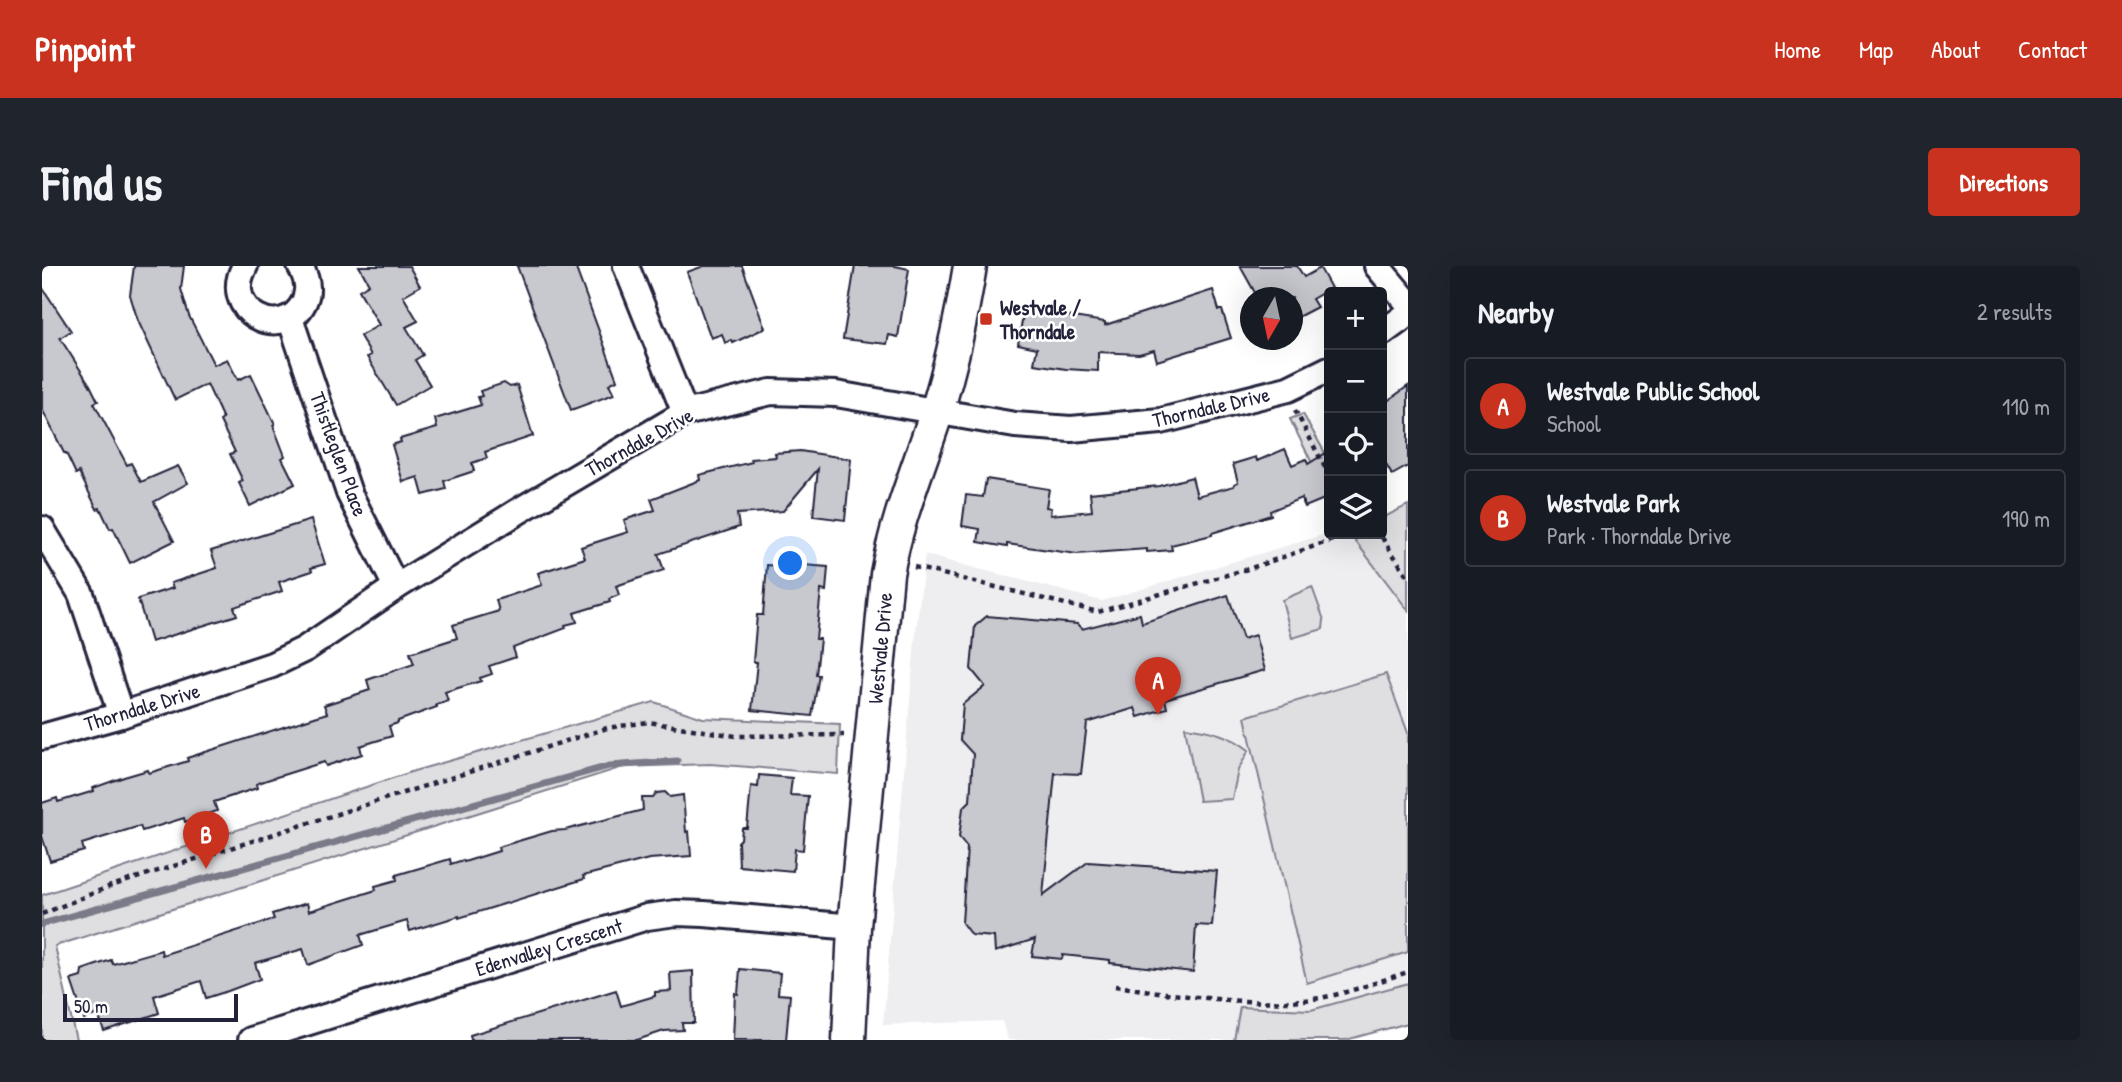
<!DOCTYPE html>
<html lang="en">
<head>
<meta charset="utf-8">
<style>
  :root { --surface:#171b24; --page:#20242c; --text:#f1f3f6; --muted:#9ea1a6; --line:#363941; --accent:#c8321e }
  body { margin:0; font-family:"Patrick Hand",sans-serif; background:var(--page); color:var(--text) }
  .controls { position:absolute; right:21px; top:21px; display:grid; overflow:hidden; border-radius:7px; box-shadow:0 7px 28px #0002 }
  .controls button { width:63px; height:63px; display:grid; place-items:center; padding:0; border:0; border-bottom:2px solid var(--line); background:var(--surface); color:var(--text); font:35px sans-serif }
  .compass { position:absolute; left:1198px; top:21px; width:63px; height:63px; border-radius:50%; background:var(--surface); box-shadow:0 7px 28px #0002; rotate:189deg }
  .scale { position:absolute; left:21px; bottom:18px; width:175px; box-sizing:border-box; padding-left:7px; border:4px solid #22223b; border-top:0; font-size:19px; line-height:24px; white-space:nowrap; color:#22223b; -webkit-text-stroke:5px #fff; paint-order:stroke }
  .you { position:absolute; left:749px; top:298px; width:24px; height:24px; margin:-18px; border:5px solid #fff; border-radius:50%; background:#1a73e8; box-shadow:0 0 0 10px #1a73e833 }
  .badge { display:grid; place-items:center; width:46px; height:46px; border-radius:50%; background:var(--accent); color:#fff; font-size:23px; font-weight:700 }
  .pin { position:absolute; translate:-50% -58px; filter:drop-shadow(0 2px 4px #0008) }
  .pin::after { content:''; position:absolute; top:37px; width:24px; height:21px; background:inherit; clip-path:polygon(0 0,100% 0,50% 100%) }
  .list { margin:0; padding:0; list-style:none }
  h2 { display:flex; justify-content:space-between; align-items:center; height:91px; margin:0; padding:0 28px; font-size:30px }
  h2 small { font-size:23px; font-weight:400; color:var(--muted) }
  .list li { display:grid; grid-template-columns:46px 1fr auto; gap:21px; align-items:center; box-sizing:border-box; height:98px; margin:0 14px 14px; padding:0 14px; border:2px solid var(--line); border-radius:7px }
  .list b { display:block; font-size:26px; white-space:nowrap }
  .list p { margin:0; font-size:23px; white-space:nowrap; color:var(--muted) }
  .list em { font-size:23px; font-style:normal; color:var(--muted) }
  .icon { flex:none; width:38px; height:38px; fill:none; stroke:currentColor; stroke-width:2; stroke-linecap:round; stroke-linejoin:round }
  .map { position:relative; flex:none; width:1366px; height:774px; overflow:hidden; border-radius:7px }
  header { display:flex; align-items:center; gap:42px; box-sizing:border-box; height:98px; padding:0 35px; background:var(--accent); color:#fff }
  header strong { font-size:33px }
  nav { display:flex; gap:38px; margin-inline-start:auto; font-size:24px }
  .intro { display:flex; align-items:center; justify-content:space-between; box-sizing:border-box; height:168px; padding:0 42px }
  h1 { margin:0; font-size:49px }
  .button { padding:18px 32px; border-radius:7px; background:var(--accent); color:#fff; font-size:24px; font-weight:700 }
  main { display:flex; gap:42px; padding:0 42px }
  aside { flex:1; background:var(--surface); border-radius:7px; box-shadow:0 7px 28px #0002 }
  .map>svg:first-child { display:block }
  .built { fill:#eeeef1 }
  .green { fill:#dfdfe2; stroke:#80808e; stroke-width:2 }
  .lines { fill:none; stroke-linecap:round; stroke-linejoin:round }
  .stream { stroke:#7a7a88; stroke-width:7 }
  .building { fill:#c8c8cf; stroke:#22223b; stroke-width:2 }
  .minor-casing { stroke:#22223b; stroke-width:30 }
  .tertiary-casing { stroke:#22223b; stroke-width:37 }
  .path { stroke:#22223b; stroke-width:4.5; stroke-dasharray:5 5; stroke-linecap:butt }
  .minor { stroke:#fff; stroke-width:24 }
  .tertiary { stroke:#fff; stroke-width:32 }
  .poi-dot { fill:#c8321e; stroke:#fff; stroke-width:2.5 }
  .labels { text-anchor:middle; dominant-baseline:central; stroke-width:5; stroke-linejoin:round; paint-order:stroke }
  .poi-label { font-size:21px; font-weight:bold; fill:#22223b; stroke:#fff; text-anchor:start }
  .street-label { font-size:21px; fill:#22223b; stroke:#fff }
</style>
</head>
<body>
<header>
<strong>Pinpoint</strong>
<nav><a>Home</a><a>Map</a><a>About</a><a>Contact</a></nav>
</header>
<div class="intro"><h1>Find us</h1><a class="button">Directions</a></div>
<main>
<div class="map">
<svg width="1366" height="774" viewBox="0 0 1366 774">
  <rect width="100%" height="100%" fill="#fff"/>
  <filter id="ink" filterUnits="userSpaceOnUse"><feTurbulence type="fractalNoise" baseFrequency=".0143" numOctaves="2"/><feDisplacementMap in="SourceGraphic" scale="14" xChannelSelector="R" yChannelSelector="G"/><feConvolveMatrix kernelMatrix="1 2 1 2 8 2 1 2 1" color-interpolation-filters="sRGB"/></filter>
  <g filter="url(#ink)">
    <polygon class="built" points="1287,267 1308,268 1366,344 1366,756 1305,774 966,774 960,755 841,759 873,374 883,289 1060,335"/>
    <g class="green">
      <polygon points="1261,148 1287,194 1287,231 1248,153"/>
      <polygon points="1366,239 1366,344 1308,268 1340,268 1340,252"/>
      <polygon points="1270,321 1282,354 1281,363 1250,372 1240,334"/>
      <polygon points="1344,408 1366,467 1366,686 1265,717 1203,451"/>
      <polygon points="612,436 661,452 798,458 796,508 668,498 581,501 13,680 34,774 0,774 0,629 372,505"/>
      <path d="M1143,461C1167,464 1188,469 1207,484L1196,504L1190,533L1157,535Z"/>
      <polygon points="1366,717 1366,757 1304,774 1192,774 1198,741 1269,744"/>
    </g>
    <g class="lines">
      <polyline class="stream" points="0,658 567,500 635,495"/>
    </g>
    <g class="building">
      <polygon points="92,0 142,0 139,23 147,50 172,99 185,93 196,114 209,108 233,158 231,159 243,190 240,192 253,218 208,240 197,217 201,215 188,188 193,186 178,155 181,153 165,118 133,134 96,55 88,29"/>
      <polygon points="317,0 367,0 378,20 361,30 376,55 364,61 381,89 373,94 388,119 354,139 325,91 329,89 318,70 337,59 317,24 327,18"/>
      <polygon points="475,0 533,0 575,114 567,118 572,128 529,144"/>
      <polygon points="662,0 700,0 723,62 691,77 690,74 683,77 680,68 669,72 645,6"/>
      <polygon points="813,0 853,0 867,3 856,71 847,69 845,78 801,73"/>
      <polygon points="1198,0 1255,0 1262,11 1278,2 1289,22 1270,33 1275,41 1250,54 1250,32 1216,32"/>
      <polygon points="0,21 29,65 18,72 48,119 56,135 52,137 85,199 89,197 99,216 136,200 146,217 112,236 132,275 88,297 71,262 68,263 58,242 55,243 37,206 34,208 24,187 22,187 0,143"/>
      <polygon points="1171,24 1177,44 1180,44 1189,72 1115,95 1112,84 1097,88 1056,86 1056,105 1024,103 992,98 995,82 976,78 982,43 991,45 998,40 1008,42 1013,48 1063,56 1063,59"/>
      <polygon points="462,117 468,121 475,119 491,170 443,186 445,192 430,197 432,205 402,215 404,223 381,229 376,211 361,216 350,179 359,176 358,173 395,162 393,153 439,139 436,131 440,130 438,125"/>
      <polygon points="1366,120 1366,200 1350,209 1340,192 1340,139"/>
      <polygon points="1243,183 1250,199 1264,193 1266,198 1287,185 1287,231 1263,241 1259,232 1228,245 1229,249 1170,267 1170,269 1129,279 1130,284 1105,286 1105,283 1035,288 965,278 965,281 936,276 938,263 920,260 924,229 941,231 944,213 1007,223 1004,241 1009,242 1008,249 1050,245 1048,227 1117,220 1150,211 1155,230 1192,220 1192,218 1196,216 1191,198 1214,191 1215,195"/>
      <polygon points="758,185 809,193 803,254 771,250 776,203 741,245 695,248 697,261 616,288 622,304 574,320 577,329 567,333 568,336 532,347 535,356 523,359 524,362 471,382 474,391 447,400 450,408 438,412 439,415 403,426 406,435 394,439 395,441 356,455 356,457 347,460 350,470 318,480 320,488 284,500 282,496 225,514 214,518 215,522 172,536 175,545 143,556 142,552 100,565 98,560 40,578 42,585 8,595 0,570 0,537 15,532 16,536 52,525 51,522 82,511 106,504 107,507 146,495 145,492 285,447 282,439 328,424 325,414 372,398 368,387 415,372 411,359 457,345 454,334 500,319 496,307 543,292 539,281 586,266 582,254 613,244 609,233 658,214 657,209 710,196 709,193 734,191 733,187"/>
      <polygon points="269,254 283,298 269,302 270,305 237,316 240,325 192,341 195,349 109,376 96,333 131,322 129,317 175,302 169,285"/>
      <polygon points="725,299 762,302 762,299 786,301 784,325 779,324 774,373 778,373 774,409 777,409 770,450 710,444 715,396 711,396 715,349 721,349"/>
      <polygon points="1186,329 1201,373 1213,369 1223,404 1123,433 1125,442 1096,451 1093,442 1045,457 1039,508 1013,507 1001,629 1046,596 1175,605 1170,660 1154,659 1151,706 1068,697 1068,694 1021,689 1020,693 990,690 993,673 953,686 952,671 929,669 920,657 925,581 917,571 921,542 928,535 931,488 918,474 921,438 943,420 929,403 933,360 945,350 1035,358 1040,363 1098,348 1100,357"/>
      <polygon points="717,509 750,512 748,529 766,530 761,584 753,583 751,605 697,600 696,576 699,573 700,562 705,562 709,520 716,521"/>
      <polygon points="623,526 628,531 641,529 644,566 647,565 649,590 607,593 541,610 542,613 417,652 417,650 368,665 365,655 318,669 321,679 266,699 261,683 213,697 218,713 186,725 164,732 159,715 112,730 117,747 62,765 56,748 42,753 29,714 39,711 40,704 69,694 71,698 119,684 120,689 232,653 230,648 265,637 267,645 334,624 333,620 355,614 354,609 408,593 409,598 421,594 422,596 457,585 456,581 510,565 523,564 601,544 600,532 611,532 615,527"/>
      <polygon points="698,703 738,707 736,728 748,729 744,774 691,774 693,727 696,728"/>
      <polygon points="651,705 652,757 640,757 641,764 622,765 595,774 429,774 428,769 574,724 579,740 613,730 613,726 629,725 628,707"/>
    </g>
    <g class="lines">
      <defs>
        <g id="minor">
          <path d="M203,0C177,45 241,78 262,36C268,23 265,12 258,0"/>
          <polyline points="584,0 643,147"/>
          <polyline points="1335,0 1366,37"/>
          <polyline points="248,52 307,227 354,321"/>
          <polyline points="1340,67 1366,48"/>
          <polyline points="0,263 39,328 79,449"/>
          <polyline points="0,471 79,449 230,399 263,383 354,321 480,243 643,147 729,126 794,128 973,159 1029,163 1119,155 1246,123 1287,103"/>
          <polyline points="209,774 605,651 634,647 662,648 812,661"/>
        </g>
        <path id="tertiary" d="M807,774L812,661L845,308C855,252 877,201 894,148C909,100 920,49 928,0"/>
      </defs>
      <use href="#minor" class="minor-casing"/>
      <use href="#tertiary" class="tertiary-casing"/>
      <g class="path">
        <polyline points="1253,144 1287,209"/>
        <polyline points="1331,268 1339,270 1366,311"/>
        <polyline points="872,301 1056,346 1209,302 1308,268"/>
        <polyline points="0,648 69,620 565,462 606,456 694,470 802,469"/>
        <path d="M1073,720C1141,729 1209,742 1278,732C1307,727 1337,715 1366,706"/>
      </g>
      <use href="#minor" class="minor"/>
      <use href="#tertiary" class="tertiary"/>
    </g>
  </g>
  <rect class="poi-dot" x="937" y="46" width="14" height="14" rx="3.5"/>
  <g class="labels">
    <g class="poi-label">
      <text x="958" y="41">Westvale /<tspan x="958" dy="24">Thorndale</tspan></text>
    </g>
    <g class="street-label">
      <text transform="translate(1169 141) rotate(-13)">Thorndale Drive</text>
      <text transform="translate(597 176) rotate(-29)">Thorndale Drive</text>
      <text transform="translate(297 188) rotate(70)">Thistleglen Place</text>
      <text transform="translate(838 382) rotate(-85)">Westvale Drive</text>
      <text transform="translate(100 441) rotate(-17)">Thorndale Drive</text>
      <text transform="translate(507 681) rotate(-17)">Edenvalley Crescent</text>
    </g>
  </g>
</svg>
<div class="controls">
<button>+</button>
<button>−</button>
<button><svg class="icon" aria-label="locate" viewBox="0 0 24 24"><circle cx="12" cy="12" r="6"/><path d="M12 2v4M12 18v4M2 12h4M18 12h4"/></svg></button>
<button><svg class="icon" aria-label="layers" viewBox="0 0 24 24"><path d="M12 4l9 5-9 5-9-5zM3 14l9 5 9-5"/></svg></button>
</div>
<svg class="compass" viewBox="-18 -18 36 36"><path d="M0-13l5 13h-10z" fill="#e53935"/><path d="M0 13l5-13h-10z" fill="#9ea1a6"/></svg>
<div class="scale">50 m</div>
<div class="you"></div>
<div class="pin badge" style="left:1116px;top:449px">A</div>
<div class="pin badge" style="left:164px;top:603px">B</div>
</div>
<aside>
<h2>Nearby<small>2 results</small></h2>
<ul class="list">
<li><span class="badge">A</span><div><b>Westvale Public School</b><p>School</p></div><em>110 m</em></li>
<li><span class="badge">B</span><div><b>Westvale Park</b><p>Park · Thorndale Drive</p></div><em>190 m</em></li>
</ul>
</aside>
</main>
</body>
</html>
